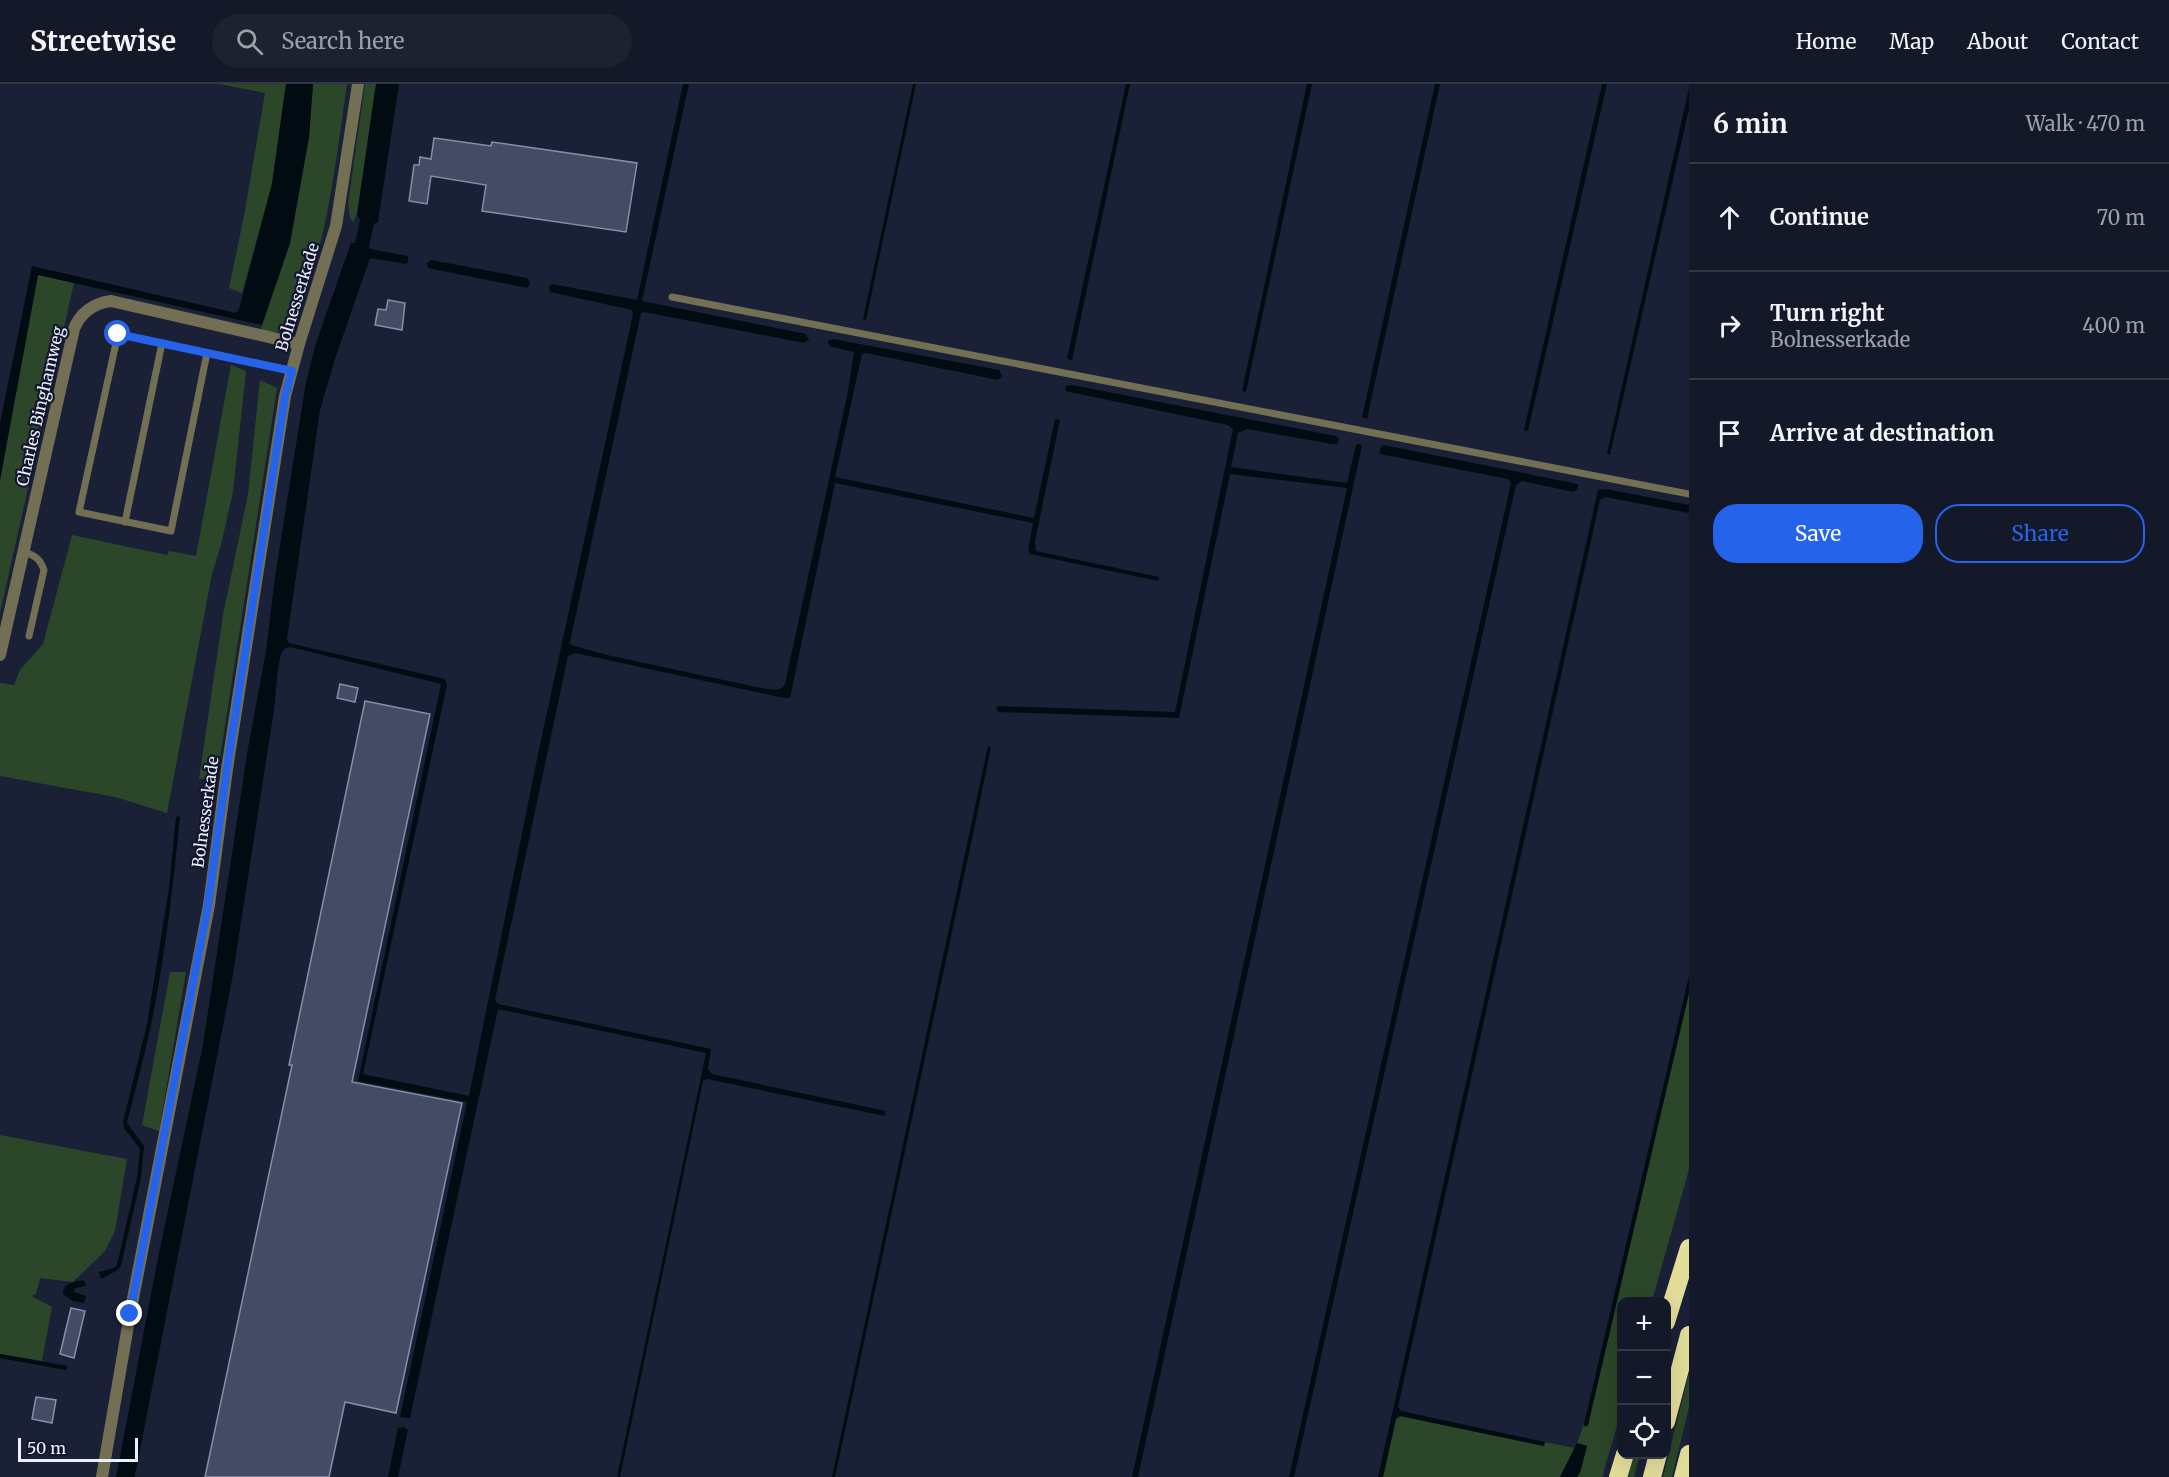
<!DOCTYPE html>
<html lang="en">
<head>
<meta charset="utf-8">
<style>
  :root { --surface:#141929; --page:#1d2231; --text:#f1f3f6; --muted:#9da0a8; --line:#333846; --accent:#2563eb }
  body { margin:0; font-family:Merriweather,serif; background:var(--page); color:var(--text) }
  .controls { position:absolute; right:18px; bottom:18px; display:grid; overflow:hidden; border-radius:12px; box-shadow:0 6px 24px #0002 }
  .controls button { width:54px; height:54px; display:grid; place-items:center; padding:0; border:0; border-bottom:2px solid var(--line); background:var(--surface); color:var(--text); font:30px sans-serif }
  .scale { position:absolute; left:18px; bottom:15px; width:120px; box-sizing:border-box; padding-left:6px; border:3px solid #ecf0fd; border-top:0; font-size:16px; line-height:21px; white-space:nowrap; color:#ecf0fd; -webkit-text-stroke:4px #12172d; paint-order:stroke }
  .stop { position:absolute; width:18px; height:18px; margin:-14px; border:4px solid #2563eb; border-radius:50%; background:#fff }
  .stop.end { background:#2563eb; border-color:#fff; box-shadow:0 2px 6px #0008 }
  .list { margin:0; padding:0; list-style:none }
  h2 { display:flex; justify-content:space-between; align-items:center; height:78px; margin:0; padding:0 24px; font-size:26px }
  h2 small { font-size:20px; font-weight:400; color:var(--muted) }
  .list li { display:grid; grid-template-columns:39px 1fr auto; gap:18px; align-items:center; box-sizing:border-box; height:108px; padding:0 24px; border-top:2px solid var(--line) }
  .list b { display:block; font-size:22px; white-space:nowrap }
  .list p { margin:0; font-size:20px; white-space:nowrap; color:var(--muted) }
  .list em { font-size:20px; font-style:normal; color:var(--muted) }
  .actions { display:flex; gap:12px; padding:18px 24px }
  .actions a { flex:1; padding:14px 0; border:2px solid var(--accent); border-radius:24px; text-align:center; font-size:21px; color:var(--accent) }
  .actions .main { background:var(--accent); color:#fff }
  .icon { flex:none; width:33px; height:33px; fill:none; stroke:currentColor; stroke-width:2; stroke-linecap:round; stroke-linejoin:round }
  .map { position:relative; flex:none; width:1689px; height:1393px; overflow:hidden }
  header { display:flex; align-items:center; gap:36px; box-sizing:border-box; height:84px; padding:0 30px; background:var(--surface); border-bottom:2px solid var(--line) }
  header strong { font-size:28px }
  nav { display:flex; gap:33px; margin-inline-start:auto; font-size:21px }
  .search { width:420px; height:54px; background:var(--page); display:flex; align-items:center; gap:15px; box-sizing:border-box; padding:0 21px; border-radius:33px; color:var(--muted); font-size:22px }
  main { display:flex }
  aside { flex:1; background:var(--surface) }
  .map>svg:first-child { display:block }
  .green { fill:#2b4629 }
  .water { fill:#000c12 }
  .building { fill:#444c65; stroke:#868eab; stroke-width:1.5 }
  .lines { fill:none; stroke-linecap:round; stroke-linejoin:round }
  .service { stroke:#726f55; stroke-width:7 }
  .minor { stroke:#726f55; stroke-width:12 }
  .motorway { stroke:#e3dd9a; stroke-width:18 }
  .route { stroke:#2563eb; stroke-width:8 }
  .labels { text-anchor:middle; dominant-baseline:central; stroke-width:4.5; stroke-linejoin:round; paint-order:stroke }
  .street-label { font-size:16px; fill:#ecf0fd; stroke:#12172d }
</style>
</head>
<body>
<header>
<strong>Streetwise</strong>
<div class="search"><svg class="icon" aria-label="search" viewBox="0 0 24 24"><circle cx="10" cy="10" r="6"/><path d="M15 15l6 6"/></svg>Search here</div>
<nav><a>Home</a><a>Map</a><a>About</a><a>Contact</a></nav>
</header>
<main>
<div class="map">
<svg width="1689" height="1393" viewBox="0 0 1689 1393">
  <rect width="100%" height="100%" fill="#1a2137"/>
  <g class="green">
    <polygon points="220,0 286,0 272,100 242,209 229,204 244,132 265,9"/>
    <path d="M313,0H347C335,83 327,166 292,243L278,248L260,247L290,159L309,53Z"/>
    <polygon points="365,0 376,0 357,130 353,138 350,134 348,119"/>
    <polygon points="38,190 74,199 0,529 0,396"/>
    <polygon points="231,281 246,287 233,408 221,461 212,490 167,729 115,713 0,692 0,599 14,601 20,586 43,560 72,451 167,471 169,467 196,472"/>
    <polygon points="260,296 277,304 217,694 199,695 223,531 248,410"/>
    <polygon points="170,888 186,888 159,1047 142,1041"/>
    <polygon points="1689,909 1689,1085 1652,1217 1622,1218 1621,1328 1602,1393 1577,1393 1587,1362 1577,1359 1584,1340 1585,1343 1588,1341"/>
    <polygon points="0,1051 127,1075 115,1147 105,1167 73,1198 40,1194 36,1210 31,1212 52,1223 42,1277 0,1270"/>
    <polygon points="1689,1289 1689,1323 1672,1393 1663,1393"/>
    <polygon points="1400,1332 1544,1362 1545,1358 1575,1364 1560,1393 1383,1393 1396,1335"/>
    <polygon points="1631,1371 1640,1371 1634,1393 1624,1393"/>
  </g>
  <g class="water">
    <polygon points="286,0 313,0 309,53 290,159 262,241 38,191 0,396 0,339 32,182 236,229 239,225 272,100"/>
    <path d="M376,0H399L378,138L374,140L369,162L370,165L408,172V178L406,180L370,174L335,275L320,326L287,555L289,559L445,595L447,601L363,990L469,1012L538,670L633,230L632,226L550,208L549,202L552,200L637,216L683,0H689L642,217L806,250L809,256L804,259L644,228L641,229L570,558L571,561L607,571L761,604C770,605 780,609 785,600L848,307L854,268L829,262L828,257L833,255L999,286L1002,292L998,296L866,269L862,270L835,393L1034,434L1055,335L1060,336L1035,457L1036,467L1159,493L1158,497L1030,470L1028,466L1033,439L835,399L790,614H784L575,569L568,572L495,916L498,920L711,965L708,985L712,990L886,1027L885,1032L707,995L703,997L620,1393H617L706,969L498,925L410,1334L400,1333L467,1018L358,997L441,600L290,563C286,564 285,564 282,568C277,579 276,612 274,626L232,896L135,1391V1393H116L159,1169L203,961L248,664L266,567L275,493L306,298L316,259L351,159H355L360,136L357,131Z"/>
    <polygon points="913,0 916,0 866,236 863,235"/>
    <polygon points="1126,0 1130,0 1072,276 1067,275"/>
    <polygon points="1307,0 1312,0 1246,308 1242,307"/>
    <polygon points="1435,0 1440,0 1367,335 1362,333"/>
    <polygon points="1602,0 1607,0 1528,347 1524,346"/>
    <polygon points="1689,4 1689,25 1610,371 1607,369"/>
    <polygon points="431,176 527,194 530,198 529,201 527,204 428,184 427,179"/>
    <polygon points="1072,301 1336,352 1339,355 1337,360 1332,360 1247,345 1238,349 1231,383 1347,399 1356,361 1360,360 1362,362 1138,1393 1132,1393 1347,404 1230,390 1179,634 998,628 996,624 998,622 1175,628 1233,345 1228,341 1065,307 1066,302"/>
    <polygon points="1383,361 1578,400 1578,404 1574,408 1522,397 1516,401 1294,1393 1289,1393 1511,399 1508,395 1380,370 1380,365"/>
    <polygon points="1606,405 1689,421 1689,429 1605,413 1600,416 1398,1323 1401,1327 1545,1358 1544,1362 1400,1332 1396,1335 1383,1393 1378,1393 1598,406"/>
    <polygon points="988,662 991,663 975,741 835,1393 832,1393"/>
    <path d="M179,732L180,733C173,803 165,873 151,941C144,974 135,1006 127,1039L144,1062L141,1094L121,1182L116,1187L101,1195L99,1188L114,1184L117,1181L137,1093L140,1065L124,1044L123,1038L147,940L169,804L176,733Z"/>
    <polygon points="1689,892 1689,909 1588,1341 1585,1343 1584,1340"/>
    <path d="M84,1196L86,1202L75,1204L74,1208L86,1212L84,1219L73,1217L63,1210C64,1198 74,1198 84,1196Z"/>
    <polygon points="0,1270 68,1282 66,1286 0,1274"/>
    <polygon points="404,1343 408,1346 398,1393 388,1393 398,1344"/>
    <polygon points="1577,1359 1587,1362 1580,1389 1577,1393 1560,1393"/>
  </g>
  <g class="building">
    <polygon points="434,54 491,62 492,58 637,79 626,148 482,127 486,101 431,92 427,120 409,117 414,81 419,81 420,73 431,75"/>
    <polygon points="388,216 405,219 402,246 375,241 378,225 386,226"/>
    <polygon points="340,600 358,604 355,618 337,614"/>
    <polygon points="365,617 430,630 352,998 462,1019 396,1329 345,1318 329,1393 205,1393 292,981 289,981"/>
    <polygon points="71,1224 85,1227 74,1274 60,1270"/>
    <polygon points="36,1313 56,1316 52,1339 32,1335"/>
  </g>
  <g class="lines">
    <g class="service">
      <polyline points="672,213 1689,410"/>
      <polyline points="207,269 171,447 79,428 118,250 292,287"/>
      <polyline points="125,438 162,259"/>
      <path d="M23,468C35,471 40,475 44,486L29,552"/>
    </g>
    <g class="minor">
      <path d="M0,571L74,245C80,229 94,219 111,217L299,260"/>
      <polyline points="102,1393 130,1230 209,821 227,685 285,312 299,260 336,142 358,0"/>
    </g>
    <g class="motorway">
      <polyline points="1666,1238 1689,1164"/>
      <polyline points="1666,1338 1689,1251"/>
      <polyline points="1618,1393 1625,1370"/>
      <polyline points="1652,1393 1658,1370"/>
      <polyline points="1683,1393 1689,1370"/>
    </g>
  </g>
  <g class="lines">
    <polyline class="route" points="118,250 292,287 285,312 227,684 208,821 130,1230"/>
  </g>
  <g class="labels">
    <g class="street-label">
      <text transform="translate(297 213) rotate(-73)">Bolnesserkade</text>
      <text transform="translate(40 322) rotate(-77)">Charles Binghamweg</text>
      <text transform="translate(205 728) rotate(-82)">Bolnesserkade</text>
    </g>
  </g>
</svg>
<div class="controls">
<button>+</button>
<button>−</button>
<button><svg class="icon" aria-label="locate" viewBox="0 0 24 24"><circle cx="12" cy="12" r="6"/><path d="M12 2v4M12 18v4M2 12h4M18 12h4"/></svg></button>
</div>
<div class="scale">50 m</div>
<div class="stop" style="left:118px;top:250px"></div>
<div class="stop end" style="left:130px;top:1230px"></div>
</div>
<aside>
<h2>6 min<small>Walk · 470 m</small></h2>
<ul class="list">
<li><svg class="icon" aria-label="ahead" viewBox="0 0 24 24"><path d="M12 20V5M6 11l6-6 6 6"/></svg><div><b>Continue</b></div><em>70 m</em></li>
<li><svg class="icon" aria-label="right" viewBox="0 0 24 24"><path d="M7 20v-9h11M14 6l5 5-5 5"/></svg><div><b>Turn right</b><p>Bolnesserkade</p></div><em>400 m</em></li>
<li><svg class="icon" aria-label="arrive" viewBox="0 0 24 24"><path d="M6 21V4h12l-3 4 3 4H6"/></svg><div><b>Arrive at destination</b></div></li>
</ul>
<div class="actions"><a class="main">Save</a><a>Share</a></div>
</aside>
</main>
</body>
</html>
